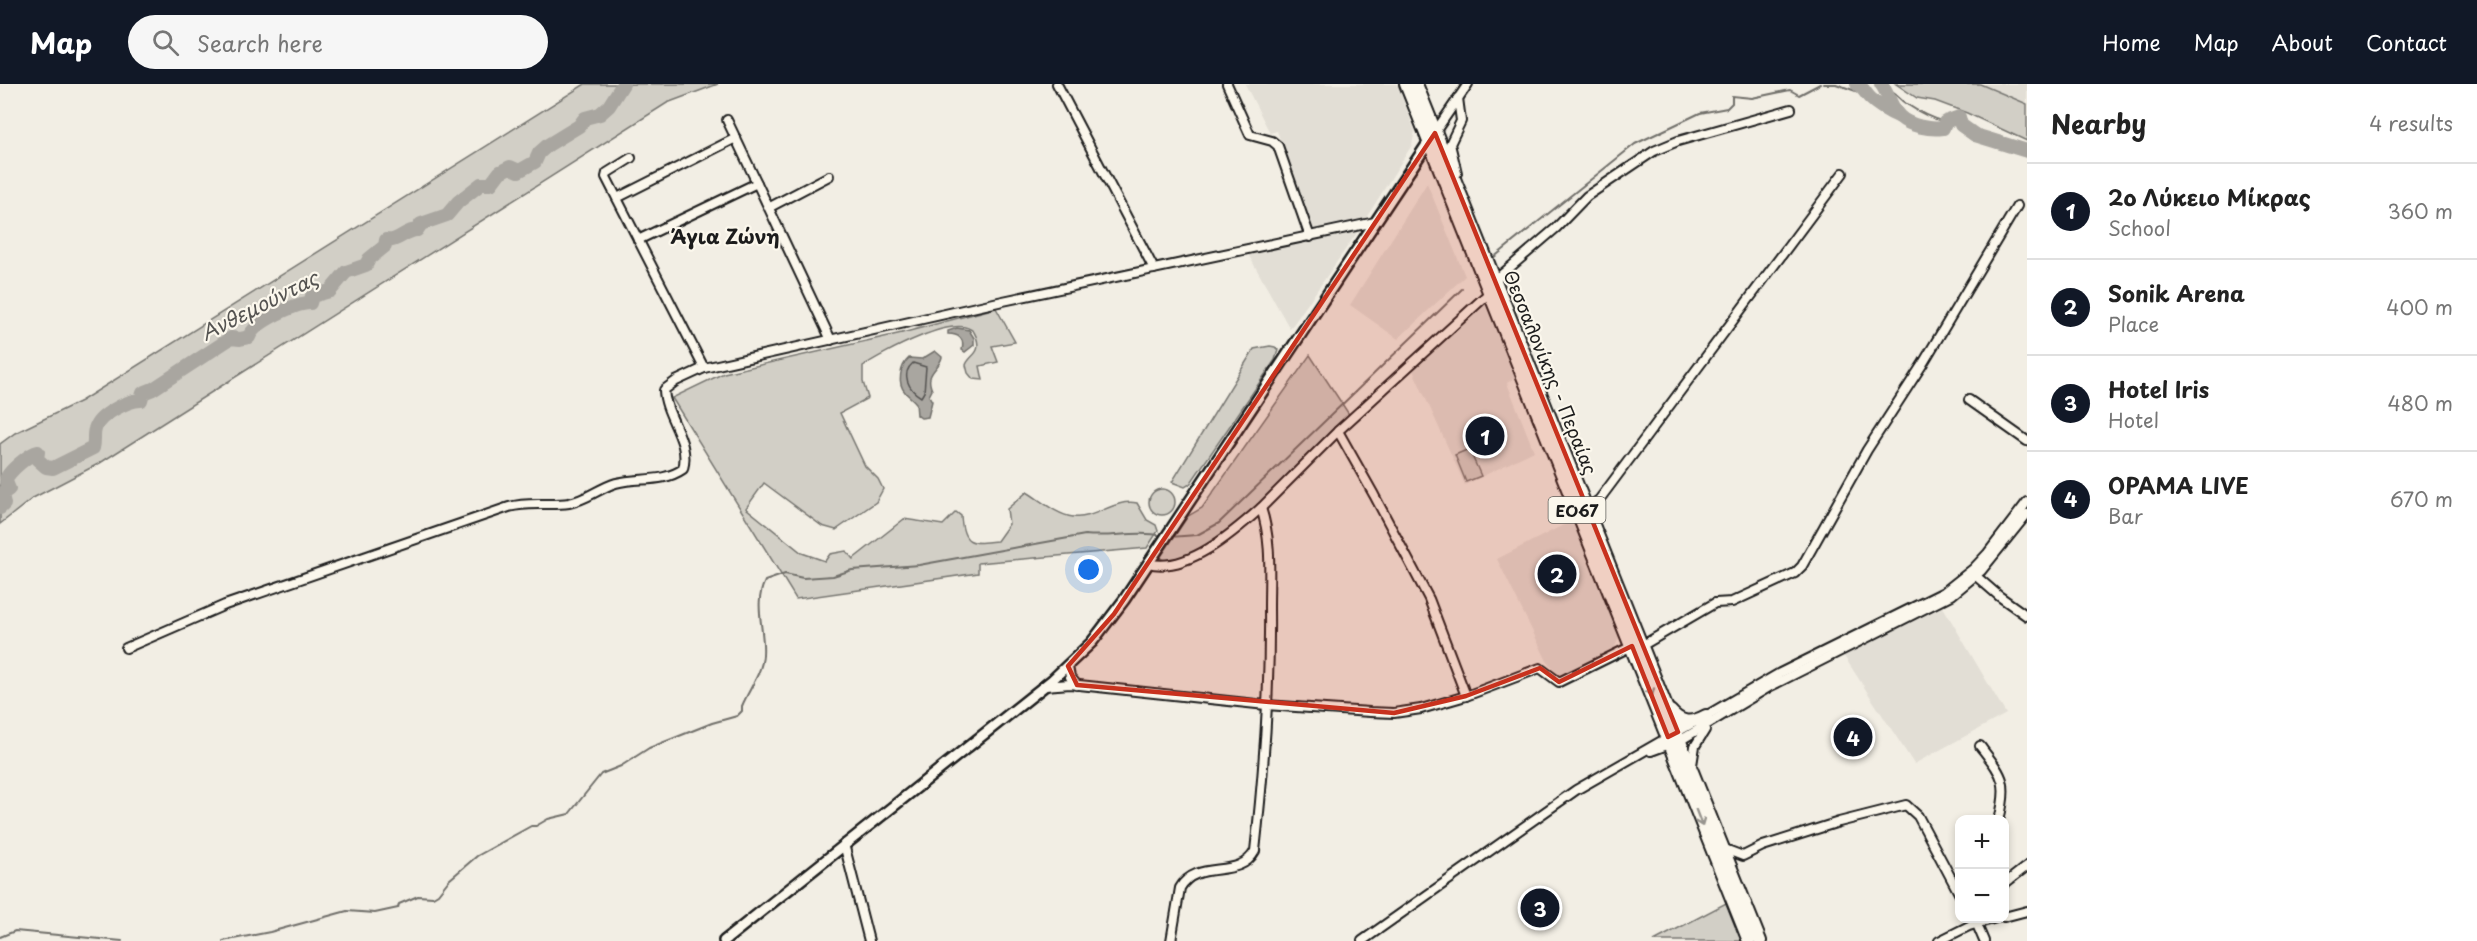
<!DOCTYPE html>
<html lang="en">
<head>
<meta charset="utf-8">
<style>
  :root { --surface:#fff; --page:#f6f6f6; --text:#222; --muted:#767676; --line:#e0e0e0; --accent:#111827 }
  body { margin:0; font-family:"Playpen Sans",sans-serif; background:var(--page); color:var(--text) }
  .controls { position:absolute; right:18px; bottom:18px; display:grid; overflow:hidden; border-radius:12px; box-shadow:0 3px 9px #0003 }
  .controls button { width:54px; height:54px; display:grid; place-items:center; padding:0; border:0; border-bottom:2px solid var(--line); background:var(--surface); color:var(--text); font:30px sans-serif }
  .you { position:absolute; left:1089px; top:486px; width:21px; height:21px; margin:-15px; border:4px solid #fff; border-radius:50%; background:#1a73e8; box-shadow:0 0 0 9px #1a73e833 }
  .badge { display:grid; place-items:center; width:39px; height:39px; border-radius:50%; background:var(--accent); color:#fff; font-size:20px; font-weight:700 }
  .pin { position:absolute; translate:-50% -50%; border:3px solid #fff; box-shadow:0 2px 6px #0006 }
  .list { margin:0; padding:0; list-style:none }
  h2 { display:flex; justify-content:space-between; align-items:center; height:78px; margin:0; padding:0 24px; font-size:26px }
  h2 small { font-size:20px; font-weight:400; color:var(--muted) }
  .list li { display:grid; grid-template-columns:39px 1fr auto; gap:18px; align-items:center; box-sizing:border-box; height:96px; padding:0 24px; border-top:2px solid var(--line) }
  .list b { display:block; font-size:22px; white-space:nowrap }
  .list p { margin:0; font-size:20px; white-space:nowrap; color:var(--muted) }
  .list em { font-size:20px; font-style:normal; color:var(--muted) }
  .icon { flex:none; width:33px; height:33px; fill:none; stroke:currentColor; stroke-width:2; stroke-linecap:round; stroke-linejoin:round }
  .map { position:relative; flex:none; width:2027px; height:857px; overflow:hidden }
  header { display:flex; align-items:center; gap:36px; box-sizing:border-box; height:84px; padding:0 30px; background:var(--accent); color:#fff }
  header strong { font-size:28px }
  nav { display:flex; gap:33px; margin-inline-start:auto; font-size:21px }
  .search { width:420px; height:54px; background:var(--page); display:flex; align-items:center; gap:15px; box-sizing:border-box; padding:0 21px; border-radius:33px; color:var(--muted); font-size:22px }
  main { display:flex }
  aside { flex:1; background:var(--surface) }
  .map>svg:first-child { display:block }
  .built { fill:#e2ded5 }
  .green { fill:#d2cfc6; stroke:#777671; stroke-width:1.5 }
  .water { fill:#a9a6a0; stroke:#716f6b; stroke-width:1.5 }
  .lines { fill:none; stroke-linecap:round; stroke-linejoin:round }
  .shore { stroke:#545351; stroke-width:1.5 }
  .stream { stroke:#716f6b; stroke-width:2 }
  .river { stroke:#a9a6a0; stroke-width:14 }
  .minor-casing { stroke:#1c1c1c; stroke-width:12 }
  .tertiary-casing { stroke:#1c1c1c; stroke-width:14 }
  .primary-casing { stroke:#1c1c1c; stroke-width:16 }
  .minor { stroke:#fbf7ec; stroke-width:8 }
  .tertiary { stroke:#fbf7ec; stroke-width:9 }
  .primary { stroke:#fbf7ec; stroke-width:12 }
  .oneway { stroke:#97948e }
  .marked { fill:#c8321e; fill-opacity:0.2; stroke:#c8321e; stroke-width:4.5; stroke-linejoin:round }
  .labels { text-anchor:middle; dominant-baseline:central; stroke-width:4.5; stroke-linejoin:round; paint-order:stroke }
  .shield { fill:#fbf7ec; stroke:#5f5e5a; stroke-width:1.5 }
  .shield-label { font-size:16px; font-weight:bold; fill:#1c1c1c }
  .street-label { font-size:18px; fill:#1c1c1c; stroke:#fbf7ec }
  .neighbourhood-label { font-size:20px; font-weight:bold; fill:#1c1c1c; stroke:#fbf7ec }
  .water-label { font-size:20px; font-style:italic; fill:#545351; stroke:#fbf7ec }
</style>
</head>
<body>
<header>
<strong>Map</strong>
<div class="search"><svg class="icon" aria-label="search" viewBox="0 0 24 24"><circle cx="10" cy="10" r="6"/><path d="M15 15l6 6"/></svg>Search here</div>
<nav><a>Home</a><a>Map</a><a>About</a><a>Contact</a></nav>
</header>
<main>
<div class="map">
<svg width="2027" height="857" viewBox="0 0 2027 857">
  <rect width="100%" height="100%" fill="#f2eee4"/>
  <filter id="ink" filterUnits="userSpaceOnUse"><feTurbulence type="fractalNoise" baseFrequency=".0167" numOctaves="2"/><feDisplacementMap in="SourceGraphic" scale="12" xChannelSelector="R" yChannelSelector="G"/><feConvolveMatrix kernelMatrix="1 2 1 2 8 2 1 2 1" color-interpolation-filters="sRGB"/></filter>
  <g filter="url(#ink)">
    <g class="built">
      <polygon points="1245,0 1397,0 1415,47 1412,61 1366,134 1313,146 1277,47 1270,49"/>
      <polygon points="1970,0 2027,0 2027,25"/>
      <polygon points="1427,99 1465,192 1398,255 1350,221"/>
      <polygon points="1361,143 1290,245 1248,170"/>
      <polygon points="1483,215 1516,293 1507,299 1534,367 1465,401 1411,282"/>
      <polygon points="1577,434 1621,549 1614,565 1558,592 1547,577 1497,475"/>
      <polygon points="1943,523 2006,630 1914,680 1842,569"/>
    </g>
    <g class="green">
      <polygon points="585,0 718,0 667,19 100,379 33,414 0,440 0,360 15,349 81,317"/>
      <polygon points="1896,0 1980,0 2027,20 2027,57 1967,29 1935,17 1917,14"/>
      <path d="M996,224L1015,258L992,262L998,278L980,282L983,296L973,295L968,289L966,281C968,275 975,271 977,266C979,261 977,253 974,248C957,228 881,270 863,282V298L868,314L840,329L865,382L878,395L883,405L876,418L836,446L822,442L764,399L746,424L802,469L825,477L830,470L846,467L853,475L904,435L943,441L956,428L961,432C963,461 971,460 997,457L1009,440L1007,425L1027,408C1040,416 1057,431 1073,433C1095,436 1114,414 1137,419L1147,436L1156,441L1158,447L1147,464L978,479V489L796,515L672,314L724,289L902,249Z"/>
      <polygon points="1270,262 1275,263 1278,266 1275,276 1190,400 1185,403 1172,398 1254,265"/>
      <polygon points="1310,271 1350,332 1240,438 1193,471 1169,479 1160,474 1188,432 1202,424"/>
      <polygon points="1469,365 1481,392 1466,398 1455,371"/>
      <circle cx="1162" cy="418" r="13"/>
      <polygon points="1728,818 1742,856 1740,857 1654,857"/>
    </g>
    <g class="water">
      <path d="M957,244L969,246L974,254V261L965,268L962,266C965,255 959,250 948,250V247Z"/>
      <path d="M935,267L942,273C939,286 924,288 932,306L929,312L932,317L928,333L921,334L917,331L916,319C913,315 909,313 905,308C897,299 900,282 909,274L922,275Z"/>
    </g>
    <g class="lines">
      <path class="shore" d="M913,279L926,283L924,308L921,313C909,306 900,290 913,279Z"/>
      <g class="stream">
        <polyline points="1823,0 1836,0 1867,11"/>
        <path d="M1886,5C1895,8 1898,14 1905,19C1917,27 1932,35 1945,38"/>
        <polyline points="1493,174 1635,60 1700,29 1727,24 1732,19 1732,12 1752,14 1790,6 1799,11 1820,0"/>
        <polyline points="1170,453 1197,451 1219,439 1462,205"/>
        <polyline points="0,853 15,847 122,857"/>
        <path d="M223,857L270,848L347,827L375,829L398,824L399,820L418,812L433,813L438,810L449,796L477,772L531,742H536L548,735L569,730L601,690L621,682L649,664L712,639L737,632L742,627V622C749,605 762,589 763,571C765,545 753,521 765,497L785,490L803,494L833,492L852,486L919,481L1085,451C1113,454 1135,446 1164,452"/>
      </g>
      <g class="river">
        <path d="M1857,0C1864,4 1865,9 1870,14C1879,23 1889,28 1900,33"/>
        <path d="M1881,0C1888,8 1891,25 1900,33C1910,42 1930,46 1943,44L1945,38L1959,33L1961,41L1975,51L2027,67"/>
        <path d="M0,424L4,420L2,410L9,405C8,402 6,399 6,396C7,388 31,369 38,368L37,375L46,383L53,384L93,364C95,357 93,351 95,345C98,331 129,316 141,316L143,309L153,305L231,254L240,255L249,253C254,238 296,219 310,219L312,212L330,207L346,188L366,181L369,175L385,162L386,156C397,159 405,146 417,146L421,140L447,131L458,118L481,100H491L500,88L510,83L519,87L535,78L539,69L548,61L579,42L585,34L600,30L609,22L623,0"/>
      </g>
      <defs>
        <g id="minor">
          <polyline points="1057,0 1154,185"/>
          <polyline points="1227,0 1250,51 1272,57 1278,62 1310,153"/>
          <polyline points="727,36 757,99"/>
          <polyline points="1435,48 1468,0"/>
          <polyline points="631,74 607,89 606,93 704,284"/>
          <polyline points="1457,89 1450,60 1461,37 1458,14"/>
          <polyline points="617,114 736,54"/>
          <polyline points="770,123 829,92"/>
          <polyline points="638,156 757,99 831,256"/>
          <polyline points="1494,197 1556,144 1587,112 1654,67 1678,57 1791,25"/>
          <polyline points="1969,316 2027,357"/>
          <polyline points="1338,347 1374,411 1429,515 1466,612 1540,584 1559,598 1632,562"/>
          <polyline points="1261,424 1338,347 1489,209"/>
          <polyline points="1587,424 1599,416 1843,89"/>
          <path d="M1148,479C1186,490 1234,448 1261,424C1272,457 1269,490 1269,524C1270,605 1264,686 1255,767C1239,797 1197,774 1180,804L1171,857"/>
          <polyline points="1976,492 1999,512 2027,532"/>
          <polyline points="1643,561 1715,519 1732,518 1795,489 1802,482 1867,366 1922,281 2017,122"/>
          <path d="M126,564L225,521L509,423C529,417 548,422 569,419C587,416 599,404 616,399C639,393 663,399 683,385C691,357 665,333 664,306L676,297L704,284L1003,217L1375,138"/>
          <polyline points="1068,582 1070,593 1077,601"/>
          <polyline points="1045,602 1070,600 1266,621 1370,628 1394,629 1421,625 1466,612"/>
          <polyline points="1704,633 1780,589 1944,508 1973,485 1988,469 2027,418"/>
          <path d="M1980,662C2003,692 2009,697 1999,736"/>
          <polyline points="1651,667 1681,656 1769,603 1952,511 1981,487 2027,430"/>
          <polyline points="1692,681 1695,662 1705,646"/>
          <polyline points="844,760 869,857"/>
          <polyline points="1722,764 1743,772 1763,762 1839,738 1906,721 1918,732 1960,811"/>
          <polyline points="2004,800 2027,782"/>
          <polyline points="2004,833 2027,827"/>
          <polyline points="1975,836 1984,857"/>
          <polyline points="1362,857 1576,706 1693,639"/>
          <polyline points="1939,857 1969,842 1996,834"/>
        </g>
        <polyline id="tertiary" points="724,857 1052,596 1092,558 1124,516 1432,53"/>
        <g id="primary">
          <polyline points="1406,0 1749,857"/>
          <polyline points="1416,0 1760,857"/>
          <path d="M1670,627C1681,640 1691,640 1706,632"/>
        </g>
      </defs>
      <use href="#minor" class="minor-casing"/>
      <use href="#tertiary" class="tertiary-casing"/>
      <use href="#primary" class="primary-casing"/>
      <use href="#minor" class="minor"/>
      <use href="#tertiary" class="tertiary"/>
      <use href="#primary" class="primary"/>
    </g>
    <defs><path id="oneway-shaft" d="M-6 0H5M1.5-3L5.5 0L1.5 3" fill="none" stroke-width="1.6" stroke-linecap="round" stroke-linejoin="round" transform="scale(1.5)"/></defs>
    <g class="oneway">
      <use href="#oneway-shaft" transform="translate(1649 604) rotate(68)"/>
      <use href="#oneway-shaft" transform="translate(1699 734) rotate(69)"/>
    </g>
  </g>
  <path class="marked" d="M1435,49L1678,648L1668,653L1632,562L1559,598L1540,584L1466,612L1394,629L1077,601L1068,582L1114,530Z"/>
  <g class="labels">
    <rect class="shield" x="1548.5" y="413" width="57" height="26" rx="4.5"/>
    <g class="shield-label">
      <text x="1577" y="426">ΕΟ67</text>
    </g>
    <g class="street-label">
      <text transform="translate(1551 288) rotate(68)">Θεσσαλονίκης - Περαίας</text>
    </g>
    <g class="neighbourhood-label">
      <text x="725" y="152">Άγια Ζώνη</text>
    </g>
    <g class="water-label">
      <text transform="translate(259 221) rotate(-27)">Ανθεμούντας</text>
    </g>
  </g>
</svg>
<div class="controls">
<button>+</button>
<button>−</button>
</div>
<div class="you"></div>
<div class="pin badge" style="left:1485px;top:352px">1</div>
<div class="pin badge" style="left:1557px;top:490px">2</div>
<div class="pin badge" style="left:1540px;top:824px">3</div>
<div class="pin badge" style="left:1853px;top:653px">4</div>
</div>
<aside>
<h2>Nearby<small>4 results</small></h2>
<ul class="list">
<li><span class="badge">1</span><div><b>2ο Λύκειο Μίκρας</b><p>School</p></div><em>360 m</em></li>
<li><span class="badge">2</span><div><b>Sonik Arena</b><p>Place</p></div><em>400 m</em></li>
<li><span class="badge">3</span><div><b>Hotel Iris</b><p>Hotel</p></div><em>480 m</em></li>
<li><span class="badge">4</span><div><b>ΟΡΑΜΑ LIVE</b><p>Bar</p></div><em>670 m</em></li>
</ul>
</aside>
</main>
</body>
</html>
